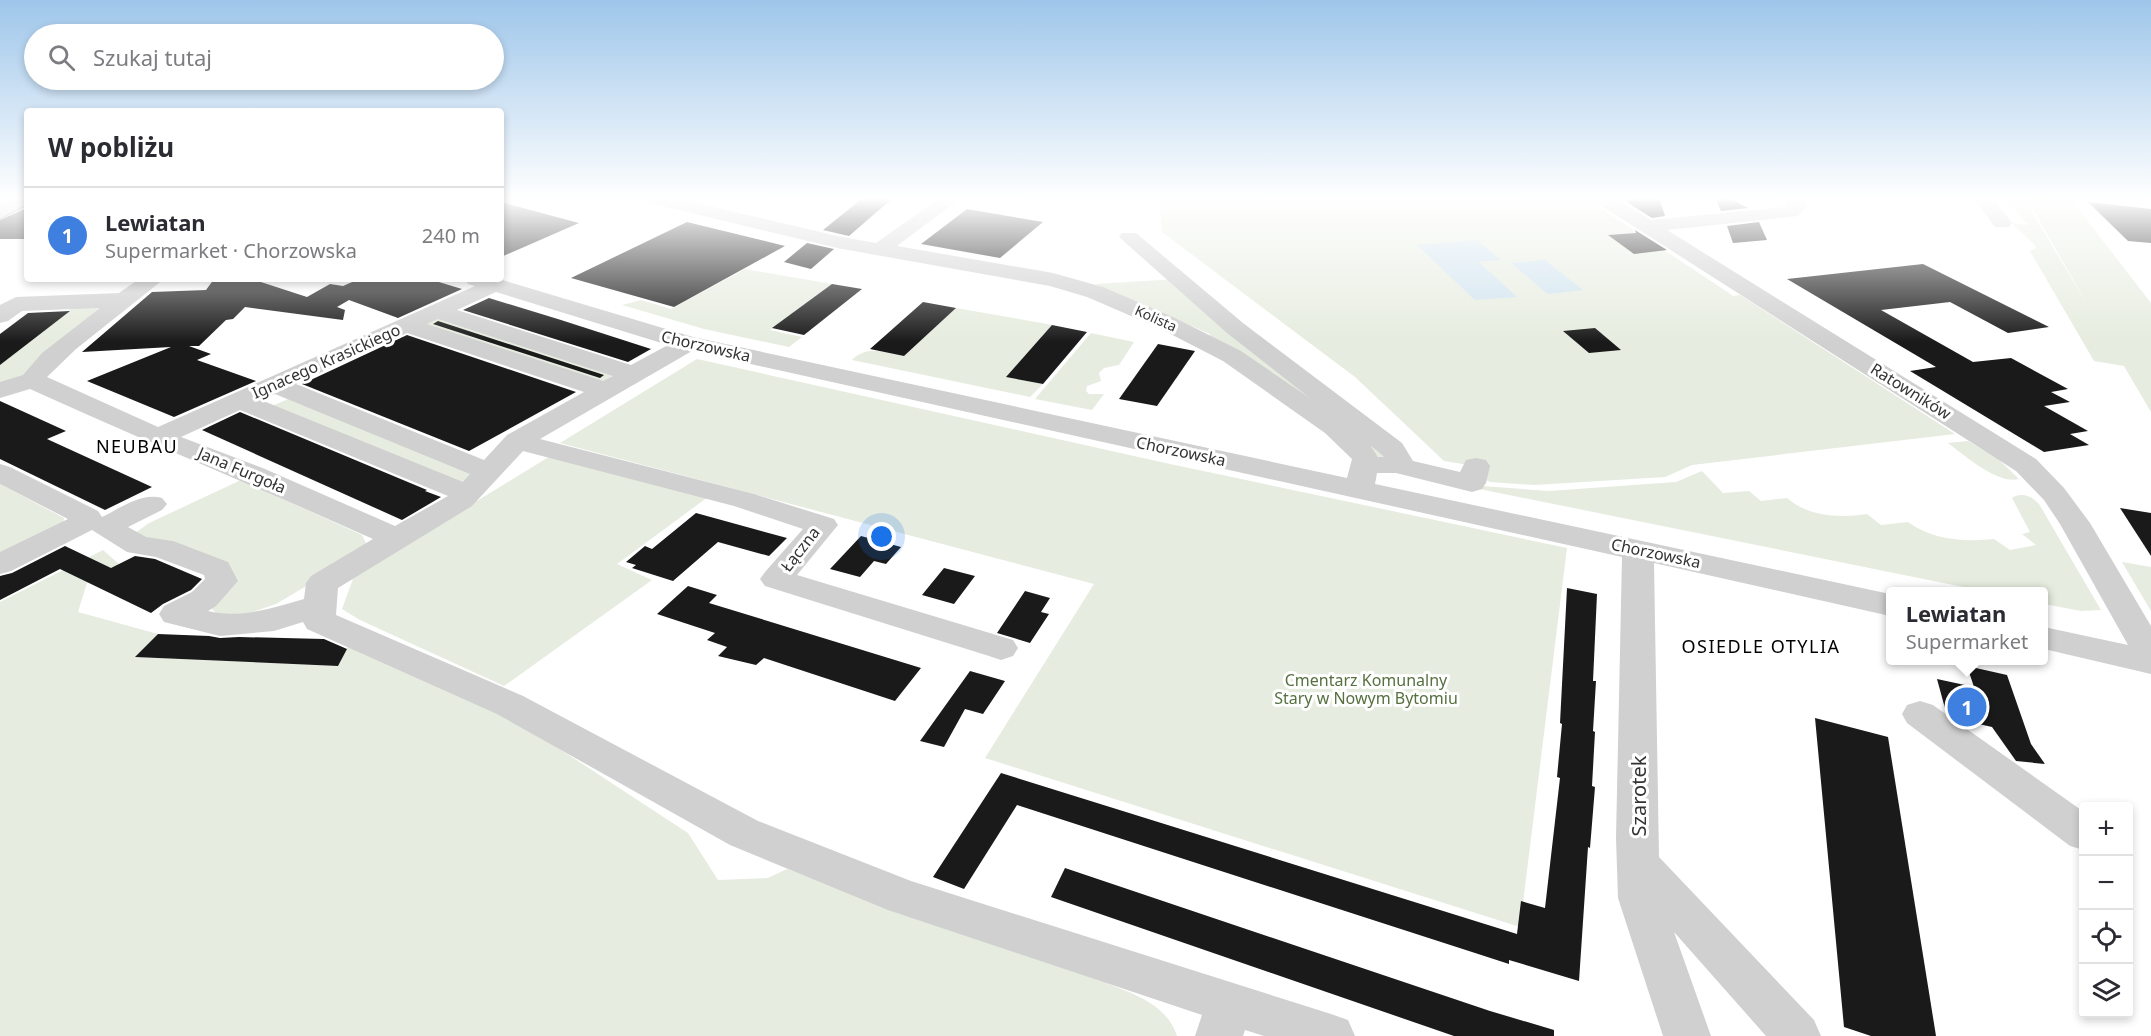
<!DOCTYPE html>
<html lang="pl">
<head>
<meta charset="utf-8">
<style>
  :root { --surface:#fff; --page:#f7f7f7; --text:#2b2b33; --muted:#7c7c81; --line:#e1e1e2; --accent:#d93025 }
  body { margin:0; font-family:"Noto Sans",sans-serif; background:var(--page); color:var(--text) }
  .controls { position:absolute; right:18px; bottom:18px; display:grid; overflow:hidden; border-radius:6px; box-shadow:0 3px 9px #0003 }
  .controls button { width:54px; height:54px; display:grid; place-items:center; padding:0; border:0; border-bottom:2px solid var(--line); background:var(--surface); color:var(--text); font:30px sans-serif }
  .you { position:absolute; left:882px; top:537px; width:21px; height:21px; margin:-15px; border:4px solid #fff; border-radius:50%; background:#1a73e8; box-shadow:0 0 0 9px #1a73e833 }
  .badge { display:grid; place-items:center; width:39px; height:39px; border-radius:50%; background:var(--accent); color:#fff; font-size:20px; font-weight:700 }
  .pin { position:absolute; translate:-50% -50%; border:3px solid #fff; box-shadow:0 2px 6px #0006 }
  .popup { position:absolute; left:1886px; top:587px; width:162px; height:78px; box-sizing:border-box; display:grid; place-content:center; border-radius:6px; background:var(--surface); filter:drop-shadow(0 2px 4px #0005); font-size:20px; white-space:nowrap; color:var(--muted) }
  .popup b { font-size:22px; color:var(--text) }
  .popup::after { content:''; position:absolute; left:50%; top:100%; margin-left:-12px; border:12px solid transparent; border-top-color:var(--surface) }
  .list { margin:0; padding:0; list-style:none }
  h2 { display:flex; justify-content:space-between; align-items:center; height:78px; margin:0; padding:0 24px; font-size:26px }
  h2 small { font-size:20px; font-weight:400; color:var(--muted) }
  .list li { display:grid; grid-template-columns:39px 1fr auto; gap:18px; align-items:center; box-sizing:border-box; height:96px; padding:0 24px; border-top:2px solid var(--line) }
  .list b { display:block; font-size:22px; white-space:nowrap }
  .list p { margin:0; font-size:20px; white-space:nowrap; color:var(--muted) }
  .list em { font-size:20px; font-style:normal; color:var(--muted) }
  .icon { flex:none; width:33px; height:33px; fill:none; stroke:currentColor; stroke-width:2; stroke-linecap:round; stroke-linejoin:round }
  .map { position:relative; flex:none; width:2151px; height:1036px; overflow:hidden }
  .search { position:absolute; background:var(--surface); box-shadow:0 3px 9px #0003; left:24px; top:24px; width:480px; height:66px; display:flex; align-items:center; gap:15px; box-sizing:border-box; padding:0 21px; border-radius:33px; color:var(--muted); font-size:22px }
  .panel { position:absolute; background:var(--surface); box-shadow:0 3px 9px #0003; left:24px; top:108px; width:480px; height:174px; border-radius:6px }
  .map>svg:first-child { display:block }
  .green { fill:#e6ecdf }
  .water { fill:#cfe2ee }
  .building { fill:#1a1a1a }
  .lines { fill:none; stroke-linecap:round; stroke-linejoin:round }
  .minor { fill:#d0d0d0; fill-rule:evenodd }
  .tram { stroke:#888; stroke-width:1.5 }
  .labels { text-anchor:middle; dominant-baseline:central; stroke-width:6; stroke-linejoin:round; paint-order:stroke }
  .far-street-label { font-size:14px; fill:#333; stroke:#fff }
  .street-label { font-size:16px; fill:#333; stroke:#fff }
  .park-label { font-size:16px; fill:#56703f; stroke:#fff }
  .neighbourhood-label { font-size:18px; letter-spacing:1.5px; fill:#000; stroke:#fff }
  .near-street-label { font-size:20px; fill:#333; stroke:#fff }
</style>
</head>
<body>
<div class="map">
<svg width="2151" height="1036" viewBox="0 0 2151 1036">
  <rect width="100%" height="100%" fill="#fff"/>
  <g class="green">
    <polygon points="1159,197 1584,197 1729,293 1733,296 1740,295 1955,434 1692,465 1665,477 1534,485 1490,482 1484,479 1481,467 1444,461 1355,377 1162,232"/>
    <polygon points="2004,197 2023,197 2088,306 2026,197 2069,197 2151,303 2151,412 2124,366 2094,361 2030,251 2036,248 2035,245 2011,223 2028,225"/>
    <polygon points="745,269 832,284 770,330 802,337 789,347 704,329 622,305 641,300 671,309"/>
    <polygon points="1178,279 1400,459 1379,457 1350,434 1211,339 1210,334 1095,284"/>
    <polygon points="120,304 40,369 0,385 0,365 76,305"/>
    <path d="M956,308L1053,325L1007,377L1043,384L1030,397L852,360C868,345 883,352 904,356Z"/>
    <polygon points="437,317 614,375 598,385 420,325"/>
    <polygon points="1091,333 1134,342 1119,365 1104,368 1099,373 1101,381 1087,386 1086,391 1089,394 1104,394 1092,410 1035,399"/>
    <polygon points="697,359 1170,464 1567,548 1520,927 985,758 1094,584 560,443"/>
    <polygon points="288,399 489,472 468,494 263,410"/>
    <path d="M1968,441L1998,459L2019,479C1998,485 1964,455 1948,443Z"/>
    <polygon points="552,455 708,497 617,564 652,580 504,686 360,620 342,609 354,576"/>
    <path d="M1702,471L1723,493L1749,491L1761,501L1787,498C1809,517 1839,518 1867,514L1881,525L1908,522C1932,540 1964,542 1994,539L2010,550L2036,545L2022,534L2030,532L2012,498C2021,492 2032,496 2039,504L2101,610L2081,611L2044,604V592L1983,591L1455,484L1549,491L1676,482Z"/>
    <polygon points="241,480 362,535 367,545 362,553 276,604 247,614 218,615 212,609 229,568 168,540 151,542 131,536 149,523"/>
    <polygon points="0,484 64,518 63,526 0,559"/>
    <path d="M103,550L119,564L87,583L78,612L158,634L136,657L338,666L351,640L503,712L688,833L718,880L768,878L787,869L1104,982C1133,994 1166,1003 1177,1036H0V602Z"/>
    <polygon points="2122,562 2151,567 2151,611"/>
  </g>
  <g class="water">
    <polygon points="1477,240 1501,260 1479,262 1517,297 1475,300 1417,245"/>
    <polygon points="1545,260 1583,290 1548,294 1511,263"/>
  </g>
  <g class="building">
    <polygon points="864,197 894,197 849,236 823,230"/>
    <polygon points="1626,197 1659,197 1665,216 1652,218 1628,203"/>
    <polygon points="1715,197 1727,197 1748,208 1721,211"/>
    <polygon points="501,202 579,223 501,257"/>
    <polygon points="2088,202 2151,209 2151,243 2128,241"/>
    <polygon points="27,208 27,239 0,239 0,220"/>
    <polygon points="967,209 1043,222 1000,258 921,244"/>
    <polygon points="687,222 785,246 674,307 571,278"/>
    <polygon points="1759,222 1767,240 1733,243 1727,226"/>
    <polygon points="1635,230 1667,250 1634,254 1608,235 1636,233"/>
    <polygon points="807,243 834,249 811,269 784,262"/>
    <polygon points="1923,264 2049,327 2008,333 1950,302 1881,310 1973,362 2011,358 2068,389 2051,392 2070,402 2044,406 2088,431 2070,434 2089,445 2044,452 1910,371 1936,367 1787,279"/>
    <polygon points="214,279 252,279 307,297 330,284 343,286 359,279 429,279 462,289 398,318 349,300 337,307 345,310 343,320 245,307 233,319 226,320 199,346 189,346 211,354 197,360 256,381 174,417 87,381 171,347 82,352 152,292 206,290"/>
    <polygon points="832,284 862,289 804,335 772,328"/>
    <polygon points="489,298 561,320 651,349 628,362 463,310"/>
    <polygon points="923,302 956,308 904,356 870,349"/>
    <polygon points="70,311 0,365 0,334 28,313"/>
    <polygon points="438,321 604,375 600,378 433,324"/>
    <polygon points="1052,325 1087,332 1043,384 1006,377"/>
    <polygon points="1595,328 1621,350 1589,353 1563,331"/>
    <polygon points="407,335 576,392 469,451 302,384"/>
    <polygon points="1158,344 1195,351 1157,406 1119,399"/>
    <polygon points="0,401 66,431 47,439 152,487 105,510 0,459"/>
    <polygon points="240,412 427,490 425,491 441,497 402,520 202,430"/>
    <polygon points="2120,508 2151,513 2151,556"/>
    <polygon points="696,513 787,538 769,556 718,542 673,581 632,568 636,565 626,562 645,546 652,549"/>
    <polygon points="861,536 901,547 886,564 874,561 860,577 830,569"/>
    <polygon points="65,546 111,568 135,556 155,559 202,579 191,590 163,604 151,613 60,569 0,600 0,576 12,573"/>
    <polygon points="944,568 975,576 954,604 922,595"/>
    <polygon points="688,586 717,595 709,603 921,668 895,701 764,658 756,665 718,656 727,647 707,640 715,633 657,614"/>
    <polygon points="1567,588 1597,594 1593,681 1596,681 1593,731 1595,732 1592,786 1595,787 1590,848 1588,847 1579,981 1509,960 1509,964 1472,952 1017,805 964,889 933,877 1001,773 1517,934 1521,901 1545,908 1560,778 1557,777 1562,724 1560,723"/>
    <polygon points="1025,591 1050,598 1041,612 1049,614 1030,643 997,633"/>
    <polygon points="158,634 209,636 220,638 239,637 324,639 347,649 338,666 135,657"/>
    <polygon points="1967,666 2007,675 2031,744 2045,764 2016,761 1992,727 1957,719 1946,712 1937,679 1974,687"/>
    <polygon points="970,671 1005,681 983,714 965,709 944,747 920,741"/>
    <polygon points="1815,718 1888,737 1936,1036 1871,1036 1844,1027"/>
    <polygon points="1065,868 1490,1011 1554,1030 1554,1036 1454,1036 1051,897"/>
  </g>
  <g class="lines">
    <g class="minor">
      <polygon points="15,197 27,197 27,206 0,218 0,204"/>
      <path d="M640,197H672L837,236L876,243L941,197H962L897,246L1053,273L1103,287L1175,318L1241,351L1311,399L1227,333L1119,237L1122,233H1136L1243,323L1402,443L1413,461L1460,472L1466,460L1476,458L1486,460L1490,466L1486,483L1482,489L1472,492L1396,473H1377L1375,484L1890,594V616L1654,563L1659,857L1814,1020L1821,1036H1766L1674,932L1711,1036H1663L1618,898L1616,838L1622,557L692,351L540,439L754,494L834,519L838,525L797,575L1013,640L1018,648L1013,656L1001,660L989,656L765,586L760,579L765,572L803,529L734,506L523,451L472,506L338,588L336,615L523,696L758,821L911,881L1331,1014L1348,1020L1355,1036H1264L1245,1030L1243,1036H1195L1202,1015L888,910L730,845L497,714L307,629L303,622L274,631L220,636L164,622L159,614L164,606L192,592L205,579L204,575L156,557L127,552L92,530L11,571L0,574V552L68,519L0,484V464L10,467L98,511L102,517C121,508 141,492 162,498L167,504L162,510L128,527L146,537L173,541L228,562L238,581L216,606L208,611C239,619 274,608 304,599L306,583L311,576L373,539C260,488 144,441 30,389L0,398V382L23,375L42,353L100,308L22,311L8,321L0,323V305L16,297L119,293L139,279H164L76,349L47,377L158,427L475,286L468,284L465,279H499L693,337L1347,478L1352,459L1325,433L1223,361L1159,328L1087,297L1050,286L837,248L642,201ZM496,292L668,345L631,365L457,310ZM438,319L613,376L603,381L427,324ZM407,333L584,392L507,435L484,460L296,384ZM275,394L470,474L463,482L261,400ZM240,410L448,496L395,526L265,469L181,437ZM1370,445L1382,455L1384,457H1378Z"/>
      <polygon points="1592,197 1614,197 1651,220 1785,207 1787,205 1782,197 1800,197 1807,206 1798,216 1667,230 2036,459 2064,488 2090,523 2151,626 2151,674 2044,649 2044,627 2128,645 2060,524 2044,500 2016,471 1594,201"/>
      <polygon points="1973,197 1992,197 2012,223 2009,227 1995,227"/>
      <polygon points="1920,701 1933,705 2084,812 2084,850 2070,846 1907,723 1902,714 1907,705"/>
    </g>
    <polyline class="tram" points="0,219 27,205"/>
  </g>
  <linearGradient id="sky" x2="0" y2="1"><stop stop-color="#9ec6ea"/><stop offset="0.58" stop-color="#fff"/><stop offset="1" stop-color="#fff" stop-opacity="0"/></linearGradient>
  <rect width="2151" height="342" fill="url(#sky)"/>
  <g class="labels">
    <g class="far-street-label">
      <text transform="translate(1156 318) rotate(24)">Kolista</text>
    </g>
    <g class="street-label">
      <text transform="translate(706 346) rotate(13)">Chorzowska</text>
      <text transform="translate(326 361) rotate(-24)">Ignacego Krasickiego</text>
      <text transform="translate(1911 391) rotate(32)">Ratowników</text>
      <text transform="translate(1181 451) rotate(12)">Chorzowska</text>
      <text transform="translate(242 470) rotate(23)">Jana Furgoła</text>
      <text transform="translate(800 549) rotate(-52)">Łączna</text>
      <text transform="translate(1656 553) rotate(12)">Chorzowska</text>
    </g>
    <g class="park-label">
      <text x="1366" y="680">Cmentarz Komunalny<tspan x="1366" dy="18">Stary w Nowym Bytomiu</tspan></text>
    </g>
    <g class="neighbourhood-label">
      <text x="137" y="446">NEUBAU</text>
      <text x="1761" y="646">OSIEDLE OTYLIA</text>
    </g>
    <g class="near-street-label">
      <text transform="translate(1638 796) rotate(-90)">Szarotek</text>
    </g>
  </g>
</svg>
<div class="controls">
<button>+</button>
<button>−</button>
<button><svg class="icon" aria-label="locate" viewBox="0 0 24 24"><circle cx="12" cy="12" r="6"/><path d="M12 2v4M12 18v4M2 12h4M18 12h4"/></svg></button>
<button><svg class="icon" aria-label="layers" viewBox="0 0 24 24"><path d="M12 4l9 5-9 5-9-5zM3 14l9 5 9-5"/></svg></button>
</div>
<div class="you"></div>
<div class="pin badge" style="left:1967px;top:707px;background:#3f7fe0">1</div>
<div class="popup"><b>Lewiatan</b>Supermarket</div>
<div class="search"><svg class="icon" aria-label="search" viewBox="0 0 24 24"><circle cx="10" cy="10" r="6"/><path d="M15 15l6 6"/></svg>Szukaj tutaj</div>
<section class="panel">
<h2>W pobliżu<small></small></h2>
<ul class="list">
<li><span class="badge" style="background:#3f7fe0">1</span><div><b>Lewiatan</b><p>Supermarket · Chorzowska</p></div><em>240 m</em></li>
</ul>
</section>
</div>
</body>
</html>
